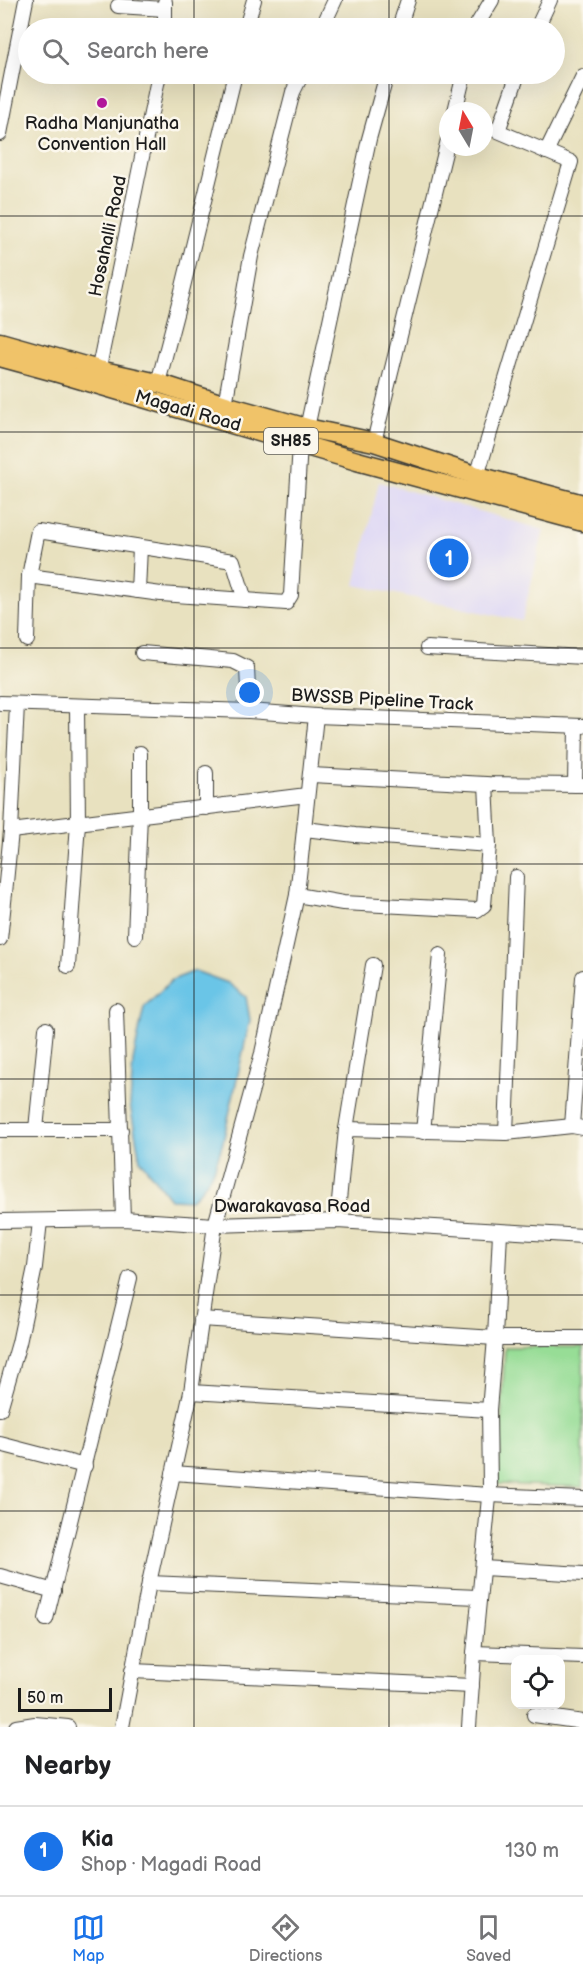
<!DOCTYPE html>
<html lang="en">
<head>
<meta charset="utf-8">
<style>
  :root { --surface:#fff; --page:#f2f2f2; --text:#202124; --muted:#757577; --line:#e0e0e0; --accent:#1a73e8 }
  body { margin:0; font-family:"Balsamiq Sans",sans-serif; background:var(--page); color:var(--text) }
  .controls { position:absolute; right:18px; bottom:18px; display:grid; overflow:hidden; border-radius:12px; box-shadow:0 6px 24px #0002 }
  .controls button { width:54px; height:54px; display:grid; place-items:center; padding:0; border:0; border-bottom:2px solid var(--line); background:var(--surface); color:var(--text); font:30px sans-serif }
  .compass { position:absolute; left:439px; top:102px; width:54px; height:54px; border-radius:50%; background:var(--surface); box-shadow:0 6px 24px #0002; rotate:350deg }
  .scale { position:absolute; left:18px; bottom:15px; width:94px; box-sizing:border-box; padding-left:6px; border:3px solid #1c1c1c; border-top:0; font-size:16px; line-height:21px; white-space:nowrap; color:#1c1c1c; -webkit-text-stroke:4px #fbf7ec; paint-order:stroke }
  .you { position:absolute; left:250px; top:693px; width:21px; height:21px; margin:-15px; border:4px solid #fff; border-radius:50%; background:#1a73e8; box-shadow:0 0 0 9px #1a73e833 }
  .badge { display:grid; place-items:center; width:39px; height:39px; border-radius:50%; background:var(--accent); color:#fff; font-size:20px; font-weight:700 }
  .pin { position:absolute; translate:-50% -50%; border:3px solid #fff; box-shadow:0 2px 6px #0006 }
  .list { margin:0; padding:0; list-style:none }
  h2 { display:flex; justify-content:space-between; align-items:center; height:78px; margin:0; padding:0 24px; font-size:26px }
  h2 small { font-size:20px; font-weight:400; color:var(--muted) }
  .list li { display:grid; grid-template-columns:39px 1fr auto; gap:18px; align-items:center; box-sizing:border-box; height:90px; padding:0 24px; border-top:2px solid var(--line) }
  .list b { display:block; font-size:22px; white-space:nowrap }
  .list p { margin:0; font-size:20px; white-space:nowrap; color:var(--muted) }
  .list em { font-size:20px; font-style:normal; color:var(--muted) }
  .icon { flex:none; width:33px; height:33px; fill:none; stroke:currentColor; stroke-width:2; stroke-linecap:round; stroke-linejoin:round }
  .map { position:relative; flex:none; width:583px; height:1727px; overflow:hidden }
  .search { position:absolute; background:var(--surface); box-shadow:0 6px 24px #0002; left:18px; right:18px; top:18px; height:66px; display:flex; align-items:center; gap:15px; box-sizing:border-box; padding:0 21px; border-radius:33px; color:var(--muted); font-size:22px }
  .sheet { height:168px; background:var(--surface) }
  nav { display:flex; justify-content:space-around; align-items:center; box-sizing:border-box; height:84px; border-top:2px solid var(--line); background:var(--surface); font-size:16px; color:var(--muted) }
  nav a { display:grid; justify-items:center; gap:3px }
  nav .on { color:var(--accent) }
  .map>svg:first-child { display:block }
  .built { fill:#dcd5f6 }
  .green { fill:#97dd96; stroke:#5a7c59; stroke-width:1.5 }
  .water { fill:#6ac5e7; stroke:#437082; stroke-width:1.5 }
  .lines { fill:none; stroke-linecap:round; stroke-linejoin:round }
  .minor-casing { stroke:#3b3a34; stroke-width:16 }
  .major-casing { stroke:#3b3a34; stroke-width:21 }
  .minor { stroke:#fff; stroke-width:14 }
  .major { stroke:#f0c369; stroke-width:18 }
  .grid { fill:none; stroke:#1c1c1c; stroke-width:1.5; stroke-opacity:0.55 }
  .poi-dot { fill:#b5179e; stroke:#fbf7ec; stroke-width:2 }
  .labels { text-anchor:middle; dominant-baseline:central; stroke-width:5; stroke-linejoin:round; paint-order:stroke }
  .shield { fill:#fbf7ec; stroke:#5f5e5a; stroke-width:1.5 }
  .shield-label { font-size:16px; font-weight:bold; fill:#1c1c1c }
  .poi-label { font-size:18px; fill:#1c1c1c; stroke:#fbf7ec }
  .street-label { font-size:18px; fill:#1c1c1c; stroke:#fbf7ec }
</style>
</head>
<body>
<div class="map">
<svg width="583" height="1727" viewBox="0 0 583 1727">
  <rect width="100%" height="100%" fill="#fbf7ec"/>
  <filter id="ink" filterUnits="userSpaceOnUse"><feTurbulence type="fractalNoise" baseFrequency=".0167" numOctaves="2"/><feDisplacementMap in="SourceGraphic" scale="12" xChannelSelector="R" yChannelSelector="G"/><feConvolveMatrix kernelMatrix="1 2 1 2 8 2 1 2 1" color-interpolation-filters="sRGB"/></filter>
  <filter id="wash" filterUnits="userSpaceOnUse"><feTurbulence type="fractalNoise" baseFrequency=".008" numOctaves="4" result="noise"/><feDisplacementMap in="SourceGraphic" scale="24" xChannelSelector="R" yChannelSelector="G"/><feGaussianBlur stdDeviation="1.35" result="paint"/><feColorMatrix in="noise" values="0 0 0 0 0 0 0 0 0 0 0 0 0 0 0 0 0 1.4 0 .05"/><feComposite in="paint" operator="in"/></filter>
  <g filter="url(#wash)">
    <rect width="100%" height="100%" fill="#e8e1bf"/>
    <polygon class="built" points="379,482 544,530 522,621 355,585"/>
    <polygon class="green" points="505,1347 583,1347 583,1487 498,1484"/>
    <polygon class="water" points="195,971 228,983 246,997 250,1020 223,1142 214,1170 201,1190 191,1200 170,1199 140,1160 130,1105 133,1061 144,1007 172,980"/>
  </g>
  <g filter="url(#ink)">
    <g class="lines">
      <defs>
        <g id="minor">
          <polyline points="118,6 165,9"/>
          <polyline points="165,28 165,2"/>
          <polyline points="246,28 254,0"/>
          <polyline points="322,28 335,0"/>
          <polyline points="399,28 408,0"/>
          <polyline points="475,28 492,0"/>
          <polyline points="537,28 550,0"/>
          <polyline points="455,111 464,74"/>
          <polyline points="0,134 26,0"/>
          <polyline points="546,152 583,76"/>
          <polyline points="97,377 159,74"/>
          <polyline points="158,383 181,295 235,74"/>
          <polyline points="225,405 251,256 293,92 302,74"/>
          <polyline points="307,428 369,139 387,74"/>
          <polyline points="374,442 448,140"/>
          <polyline points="475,483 571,162 498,131 518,74"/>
          <polyline points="29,576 161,594 286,603 291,595 300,444"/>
          <polyline points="138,591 140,547"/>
          <polyline points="27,640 29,576 38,531 233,561 245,600"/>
          <polyline points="427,648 583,657"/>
          <polyline points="142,653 233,661 247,668 249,711"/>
          <polyline points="0,703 249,711 316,716 583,726"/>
          <polyline points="206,773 206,808"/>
          <polyline points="311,775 486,784 583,785"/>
          <polyline points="575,785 576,726"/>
          <polyline points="305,829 355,835 489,845"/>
          <polyline points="11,831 307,795"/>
          <polyline points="5,893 11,831 17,704"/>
          <polyline points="0,894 5,893 0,939"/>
          <polyline points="297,895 343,903 477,910 484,905 489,845 486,784"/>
          <polyline points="135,936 140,815 140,753"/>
          <polyline points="68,966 78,823 77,707"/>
          <polyline points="116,1010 123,1219"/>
          <polyline points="572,1126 583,977"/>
          <polyline points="36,1129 46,1029"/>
          <polyline points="346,1129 373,965"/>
          <polyline points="0,1130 121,1130"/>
          <polyline points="423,1132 440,955"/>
          <polyline points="506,1133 516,877"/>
          <polyline points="0,1221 123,1219 215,1225 337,1221 583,1236"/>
          <polyline points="337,1221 346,1129 506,1133 572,1126 583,1128"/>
          <polyline points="201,1319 495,1338 583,1338"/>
          <polyline points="191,1392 489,1410"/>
          <polyline points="0,1409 19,1343 35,1267 40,1221"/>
          <polyline points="0,1444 85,1466"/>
          <polyline points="173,1473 489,1495 583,1499"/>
          <polyline points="483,1568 583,1574"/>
          <polyline points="0,1576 54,1591"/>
          <polyline points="149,1583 478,1597"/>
          <polyline points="46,1619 130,1278"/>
          <polyline points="474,1653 583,1657"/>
          <polyline points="132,1671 472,1686"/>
          <polyline points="534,1715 583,1722"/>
          <polyline points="16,1727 35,1724 68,1727"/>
          <polyline points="122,1727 149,1583 191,1392 215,1225 262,1053 297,895 316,716"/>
          <polyline points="469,1727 474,1653 490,1487 489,1410 495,1338 500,1232"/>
        </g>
        <g id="major">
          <polyline points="0,342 99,370 158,383 232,407 307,428 374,442 478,476 583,504"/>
          <polyline points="0,357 55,372 357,461 583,522"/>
        </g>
      </defs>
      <use href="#minor" class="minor-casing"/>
      <use href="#major" class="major-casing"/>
      <use href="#minor" class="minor"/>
      <use href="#major" class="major"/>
    </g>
  </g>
  <path class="grid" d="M194,0V28M389,0V28M194,74V1727M389,74V1727M0,216H583M0,432H583M0,648H583M0,864H583M0,1079H583M0,1295H583M0,1511H583"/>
  <circle class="poi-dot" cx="102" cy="103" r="6"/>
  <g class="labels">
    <rect class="shield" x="264" y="428" width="54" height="26" rx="4.5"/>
    <g class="shield-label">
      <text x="291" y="441">SH85</text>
    </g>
    <g class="poi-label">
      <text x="102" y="123">Radha Manjunatha<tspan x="102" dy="21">Convention Hall</tspan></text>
    </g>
    <g class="street-label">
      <text transform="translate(108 236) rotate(-78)">Hosahalli Road</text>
      <text transform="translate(188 411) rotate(16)">Magadi Road</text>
      <text transform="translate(382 700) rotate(3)">BWSSB Pipeline Track</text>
      <text x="292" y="1206">Dwarakavasa Road</text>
    </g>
  </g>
</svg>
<div class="controls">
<button><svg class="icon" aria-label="locate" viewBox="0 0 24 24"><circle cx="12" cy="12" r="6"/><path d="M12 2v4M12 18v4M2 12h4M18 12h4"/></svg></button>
</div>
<svg class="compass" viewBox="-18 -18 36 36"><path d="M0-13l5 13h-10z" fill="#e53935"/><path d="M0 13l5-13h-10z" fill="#757577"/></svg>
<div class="scale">50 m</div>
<div class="you"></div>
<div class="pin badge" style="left:449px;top:558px">1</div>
<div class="search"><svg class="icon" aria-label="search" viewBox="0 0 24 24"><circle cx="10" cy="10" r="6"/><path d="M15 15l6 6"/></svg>Search here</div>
</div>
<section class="sheet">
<h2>Nearby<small></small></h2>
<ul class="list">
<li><span class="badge">1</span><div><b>Kia</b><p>Shop · Magadi Road</p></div><em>130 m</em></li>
</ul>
</section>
<nav>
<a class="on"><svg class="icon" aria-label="map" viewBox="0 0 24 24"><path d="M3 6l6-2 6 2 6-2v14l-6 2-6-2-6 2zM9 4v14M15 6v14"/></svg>Map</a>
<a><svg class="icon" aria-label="directions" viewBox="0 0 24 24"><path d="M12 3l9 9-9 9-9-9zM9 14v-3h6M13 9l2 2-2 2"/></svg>Directions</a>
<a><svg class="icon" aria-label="saved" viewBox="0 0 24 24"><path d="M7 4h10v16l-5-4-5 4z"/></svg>Saved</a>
</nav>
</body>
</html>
